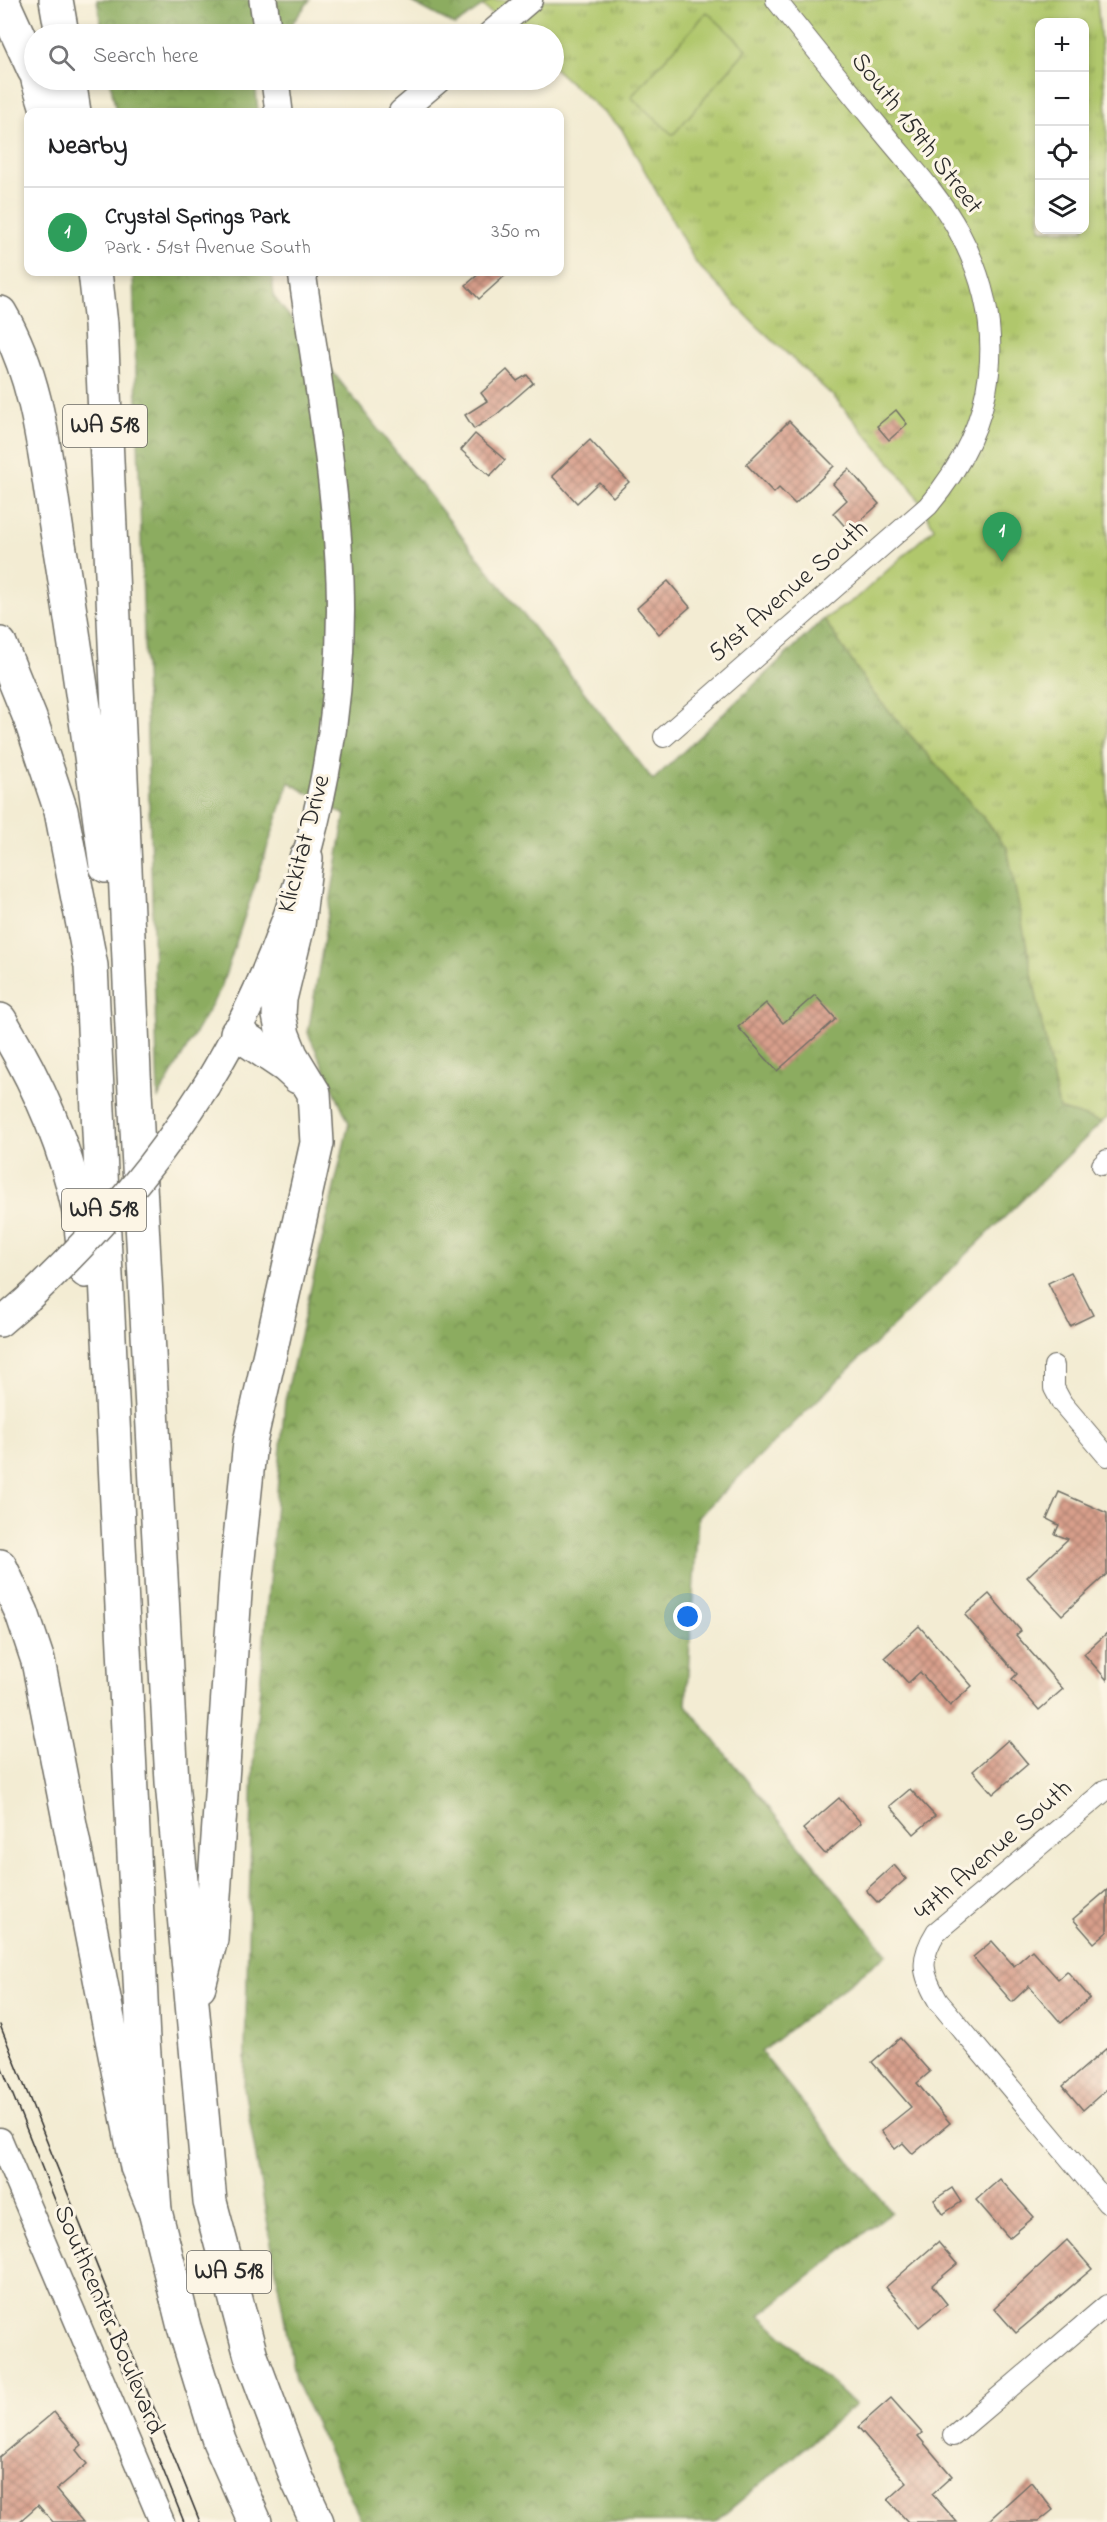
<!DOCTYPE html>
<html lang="en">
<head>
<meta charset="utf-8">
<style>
  :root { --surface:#fff; --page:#f2f2f2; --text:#202124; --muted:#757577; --line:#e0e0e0; --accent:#7c3aed }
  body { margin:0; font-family:"Indie Flower",sans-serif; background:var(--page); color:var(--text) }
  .controls { position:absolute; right:18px; top:18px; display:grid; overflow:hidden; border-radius:12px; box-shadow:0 3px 9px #0003 }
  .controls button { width:54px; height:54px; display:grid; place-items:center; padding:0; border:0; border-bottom:2px solid var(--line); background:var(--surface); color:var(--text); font:30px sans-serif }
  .you { position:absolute; left:688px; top:1617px; width:21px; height:21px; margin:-15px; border:4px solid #fff; border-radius:50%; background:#1a73e8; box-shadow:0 0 0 9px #1a73e833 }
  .badge { display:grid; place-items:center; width:39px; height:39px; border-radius:50%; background:var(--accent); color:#fff; font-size:20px; font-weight:700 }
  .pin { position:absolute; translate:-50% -50px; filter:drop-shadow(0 2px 3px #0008) }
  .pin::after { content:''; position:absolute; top:32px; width:21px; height:18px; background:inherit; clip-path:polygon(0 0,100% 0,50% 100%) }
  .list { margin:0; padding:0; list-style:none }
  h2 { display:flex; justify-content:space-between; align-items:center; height:78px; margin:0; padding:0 24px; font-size:26px }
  h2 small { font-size:20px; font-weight:400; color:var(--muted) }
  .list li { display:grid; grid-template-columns:39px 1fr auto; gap:18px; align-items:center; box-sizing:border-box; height:90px; padding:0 24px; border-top:2px solid var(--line) }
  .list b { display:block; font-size:22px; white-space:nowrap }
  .list p { margin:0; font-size:20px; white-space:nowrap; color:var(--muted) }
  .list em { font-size:20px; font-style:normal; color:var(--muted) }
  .icon { flex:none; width:33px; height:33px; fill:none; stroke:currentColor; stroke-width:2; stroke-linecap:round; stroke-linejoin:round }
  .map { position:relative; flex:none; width:1107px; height:2522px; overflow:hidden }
  .search { position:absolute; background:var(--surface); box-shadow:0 3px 9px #0003; left:24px; top:24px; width:540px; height:66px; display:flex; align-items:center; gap:15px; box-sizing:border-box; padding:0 21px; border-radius:33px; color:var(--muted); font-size:22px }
  .panel { position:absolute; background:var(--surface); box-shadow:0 3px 9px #0003; left:24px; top:108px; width:540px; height:168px; border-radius:12px }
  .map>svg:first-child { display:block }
  .forest { fill:url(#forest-crowns); stroke:#5c6c46; stroke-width:1.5 }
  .park { fill:url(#park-tufts); stroke:#6e794c; stroke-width:1.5; fill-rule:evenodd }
  .pitch { fill:#b0c76c; stroke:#6e794c; stroke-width:1.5 }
  .building { fill:url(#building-cross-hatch) }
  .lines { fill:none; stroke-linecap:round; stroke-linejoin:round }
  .minor-casing { stroke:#716f66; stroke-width:22 }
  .tertiary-casing { stroke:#716f66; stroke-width:27 }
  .secondary-casing { stroke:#716f66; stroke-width:30 }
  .motorway-casing { stroke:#716f66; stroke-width:36 }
  .minor { stroke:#fff; stroke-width:20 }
  .tertiary { stroke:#fff; stroke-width:24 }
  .secondary { stroke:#fff; stroke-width:27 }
  .motorway { stroke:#fff; stroke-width:33 }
  .tram { stroke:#2b2b2b; stroke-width:1.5 }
  .secondary-bridge-casing { stroke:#716f66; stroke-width:30; stroke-linecap:butt }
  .secondary-bridge { stroke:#fff; stroke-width:27 }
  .labels { text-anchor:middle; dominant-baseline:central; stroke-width:6; stroke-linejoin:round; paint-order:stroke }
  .shield { fill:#fcf5e5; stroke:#6a6863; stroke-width:1.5 }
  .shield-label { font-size:24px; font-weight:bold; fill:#2b2b2b }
  .street-label { font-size:26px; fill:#2b2b2b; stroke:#fcf5e5 }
</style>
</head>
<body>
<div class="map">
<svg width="1107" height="2522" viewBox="0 0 1107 2522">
  <defs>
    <pattern id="forest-crowns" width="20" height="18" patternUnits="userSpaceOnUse" patternTransform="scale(1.5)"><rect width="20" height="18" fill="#8cac60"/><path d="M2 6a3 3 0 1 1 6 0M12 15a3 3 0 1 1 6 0" fill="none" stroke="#738c4f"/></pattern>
    <pattern id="park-tufts" width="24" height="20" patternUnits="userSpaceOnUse" patternTransform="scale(1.5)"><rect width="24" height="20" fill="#b0c76c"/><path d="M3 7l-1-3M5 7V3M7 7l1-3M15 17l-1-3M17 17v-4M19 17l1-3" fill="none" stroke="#8fa259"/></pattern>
    <pattern id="building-cross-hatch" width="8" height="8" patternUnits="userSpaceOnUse" patternTransform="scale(1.5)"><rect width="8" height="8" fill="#d89f8b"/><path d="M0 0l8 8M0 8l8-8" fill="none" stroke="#af8272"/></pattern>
  </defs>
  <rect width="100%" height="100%" fill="#fcf5e5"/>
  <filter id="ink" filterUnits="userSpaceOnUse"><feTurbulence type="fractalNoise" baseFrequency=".0167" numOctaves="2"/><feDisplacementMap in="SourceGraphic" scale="12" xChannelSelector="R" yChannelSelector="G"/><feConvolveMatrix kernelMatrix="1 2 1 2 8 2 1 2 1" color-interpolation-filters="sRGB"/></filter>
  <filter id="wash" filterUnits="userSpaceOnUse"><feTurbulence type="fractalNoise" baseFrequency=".008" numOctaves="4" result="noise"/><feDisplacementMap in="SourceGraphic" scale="24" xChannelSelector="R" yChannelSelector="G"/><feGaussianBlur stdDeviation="1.35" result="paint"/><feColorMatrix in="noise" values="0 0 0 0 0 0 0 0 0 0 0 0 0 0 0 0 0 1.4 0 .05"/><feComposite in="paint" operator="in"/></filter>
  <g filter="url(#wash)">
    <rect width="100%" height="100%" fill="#f3ecd3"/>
    <g class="forest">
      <polygon points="97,0 310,0 284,34 103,34"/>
      <polygon points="408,0 491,0 455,25"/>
      <polygon points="110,80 255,80 258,112 116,112"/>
      <polygon points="133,272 272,272 274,297 653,780 824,619 873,693 983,817 1007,847 1059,1109 1102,1122 698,1517 686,1705 887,1954 761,2052 891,2212 760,2315 855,2405 715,2522 362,2522 295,2380 244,2088 253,1766 285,1400 349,1123 308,1033 345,815 289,782 221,988 158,1098"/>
    </g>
    <path class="park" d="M491,0H1097L1107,111V1118L1102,1122L1059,1109L1007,847L983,817L873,693L824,619L858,597L934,528L914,492L894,467L834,397L756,325L696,263L621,128L554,68V34H515L483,6ZM1040,22H1084V230H1040Z"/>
    <polygon class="pitch" points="707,12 747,49 673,135 631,97"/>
    <g id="blocks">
      <g class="building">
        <polygon points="481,272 509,272 479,299 466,285"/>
        <polygon points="507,370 517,381 527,375 533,383 496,415 474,429 465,415 487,401 481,393"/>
        <polygon points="896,410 907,424 889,440 877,426"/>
        <polygon points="789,421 834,466 795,504 779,488 774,493 746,464"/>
        <polygon points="475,434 505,460 490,476 461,450"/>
        <polygon points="590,440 629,482 613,497 599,482 577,503 552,476"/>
        <polygon points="849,469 879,504 849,531 833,513 847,500 833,484"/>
        <polygon points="668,581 690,607 659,634 637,608"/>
        <polygon points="815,995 836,1019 777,1071 738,1027 766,1003 783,1023"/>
        <polygon points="1071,1272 1093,1315 1070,1326 1048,1283"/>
        <polygon points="1059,1492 1107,1513 1107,1574 1062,1615 1027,1577 1068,1539 1055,1534 1059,1525 1047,1519"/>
        <polygon points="989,1594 1021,1631 1016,1635 1063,1689 1039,1710 1012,1679 1017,1674 965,1615"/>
        <polygon points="919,1626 972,1686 950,1706 920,1672 908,1683 885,1657"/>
        <polygon points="1107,1633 1107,1680 1084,1654"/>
        <polygon points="1008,1740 1028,1764 993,1794 973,1771"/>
        <polygon points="910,1789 935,1816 914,1834 890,1806"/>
        <polygon points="839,1798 861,1823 825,1854 803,1829"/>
        <polygon points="894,1865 906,1879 878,1903 866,1890"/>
        <polygon points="1107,1890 1107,1932 1094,1943 1073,1919"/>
        <polygon points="992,1941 1014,1966 1032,1950 1058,1979 1067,1971 1090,1998 1061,2023 1029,1986 1012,2002 973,1957"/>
        <polygon points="900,2038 930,2072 917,2083 950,2123 913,2154 903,2143 895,2149 881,2131 911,2107 872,2062"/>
        <polygon points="1107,2048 1107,2089 1083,2110 1063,2086"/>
        <polygon points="1000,2179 1034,2217 1009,2238 976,2200"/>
        <polygon points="952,2188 961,2202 943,2214 934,2200"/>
        <polygon points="1067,2240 1092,2269 1016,2333 994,2308"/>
        <polygon points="938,2242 957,2264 932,2285 947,2304 919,2327 886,2287"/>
        <polygon points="891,2398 922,2433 918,2436 952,2476 932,2494 957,2522 908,2522 888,2500 907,2483 858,2427"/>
        <polygon points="54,2412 82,2445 76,2450 87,2464 56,2490 83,2522 53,2522 38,2505 19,2522 0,2522 0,2457"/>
        <polygon points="1031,2482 1053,2510 1038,2522 987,2522"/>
      </g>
    </g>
  </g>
  <g filter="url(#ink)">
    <use href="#blocks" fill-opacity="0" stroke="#716f66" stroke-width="1.5"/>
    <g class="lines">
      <defs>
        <g id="minor">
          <path d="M664,737L928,506C998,424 1010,327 959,232C939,195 908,163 882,131C846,87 811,44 776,0"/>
          <polyline points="1102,1165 1107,1160"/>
          <polyline points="1054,1366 1054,1388 1062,1403 1107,1456"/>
          <path d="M1107,1789L936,1932C919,1959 922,1974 938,2001L1107,2203"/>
          <polyline points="953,2436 1107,2305"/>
        </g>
        <g id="tertiary">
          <polyline points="490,34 530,0"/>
          <polyline points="401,112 439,80"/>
          <polyline points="0,2140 162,2522"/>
        </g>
        <g id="secondary">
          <polyline points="263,0 268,34"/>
          <polyline points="275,80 279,112"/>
          <path d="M206,1086C297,937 346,757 340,581C336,478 316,374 302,272"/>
          <polyline points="0,1323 29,1298"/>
        </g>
        <g id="motorway">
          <polyline points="2,0 34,70"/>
          <polyline points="56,0 62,34"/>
          <polyline points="38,80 48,112"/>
          <polyline points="69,80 74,112"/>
          <polyline points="95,272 101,324 134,1073 172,1782 210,2202 251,2356 298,2481 317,2522"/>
          <path d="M0,313C39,379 45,457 57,532C76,643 91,754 106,866"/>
          <polyline points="0,644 30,718 61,811 91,966 143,2040 155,2211"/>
          <path d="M0,1020C35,1078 64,1140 78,1207C82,1228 83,1249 86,1271"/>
          <polyline points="237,1033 286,1066 298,1077"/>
          <polyline points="0,1566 22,1613 38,1661 137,2167 155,2211 184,2327 219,2441 255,2522"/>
          <polyline points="199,1986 211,1939 236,1578 250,1442 317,1143 314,1093 291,1055 283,1035 279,1015 280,999 298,925 306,858"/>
        </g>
      </defs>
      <use href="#minor" class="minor-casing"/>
      <use href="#tertiary" class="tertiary-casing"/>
      <use href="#secondary" class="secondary-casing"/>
      <use href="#motorway" class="motorway-casing"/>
      <use href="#minor" class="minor"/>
      <use href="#tertiary" class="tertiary"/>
      <use href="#secondary" class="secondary"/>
      <use href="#motorway" class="motorway"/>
      <g class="tram">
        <polyline points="0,2025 200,2522"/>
        <polyline points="0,2063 184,2522"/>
      </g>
      <defs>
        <path id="secondary-bridge" d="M29,1298C97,1234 156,1165 206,1086"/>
      </defs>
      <use href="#secondary-bridge" class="secondary-bridge-casing"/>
      <use href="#secondary-bridge" class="secondary-bridge"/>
    </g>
  </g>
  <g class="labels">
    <g class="shield">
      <rect x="63" y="405" width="84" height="42" rx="4.5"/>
      <rect x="62" y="1189" width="84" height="42" rx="4.5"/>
      <rect x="187" y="2251" width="84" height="42" rx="4.5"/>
    </g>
    <g class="shield-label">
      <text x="105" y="426">WA 518</text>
      <text x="104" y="1210">WA 518</text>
      <text x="229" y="2272">WA 518</text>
    </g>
    <g class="street-label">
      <text transform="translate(916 134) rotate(52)">South 159th Street</text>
      <text transform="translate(789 592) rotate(-41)">51st Avenue South</text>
      <text transform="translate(305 844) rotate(-75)">Klickitat Drive</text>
      <text transform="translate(994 1851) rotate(-41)">47th Avenue South</text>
      <text transform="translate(108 2320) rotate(67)">Southcenter Boulevard</text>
    </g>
  </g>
</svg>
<div class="controls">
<button>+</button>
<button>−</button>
<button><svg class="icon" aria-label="locate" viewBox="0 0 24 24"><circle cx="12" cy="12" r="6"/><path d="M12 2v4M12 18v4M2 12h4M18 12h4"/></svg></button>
<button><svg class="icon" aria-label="layers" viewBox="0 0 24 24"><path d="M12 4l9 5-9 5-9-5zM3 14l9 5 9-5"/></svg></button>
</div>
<div class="you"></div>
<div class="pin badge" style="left:1002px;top:562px;background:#2e9e5b">1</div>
<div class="search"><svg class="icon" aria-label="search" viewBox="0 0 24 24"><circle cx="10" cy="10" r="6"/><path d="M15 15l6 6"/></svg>Search here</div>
<section class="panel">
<h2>Nearby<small></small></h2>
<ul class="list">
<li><span class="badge" style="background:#2e9e5b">1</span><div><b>Crystal Springs Park</b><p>Park · 51st Avenue South</p></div><em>350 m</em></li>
</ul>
</section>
</div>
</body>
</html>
